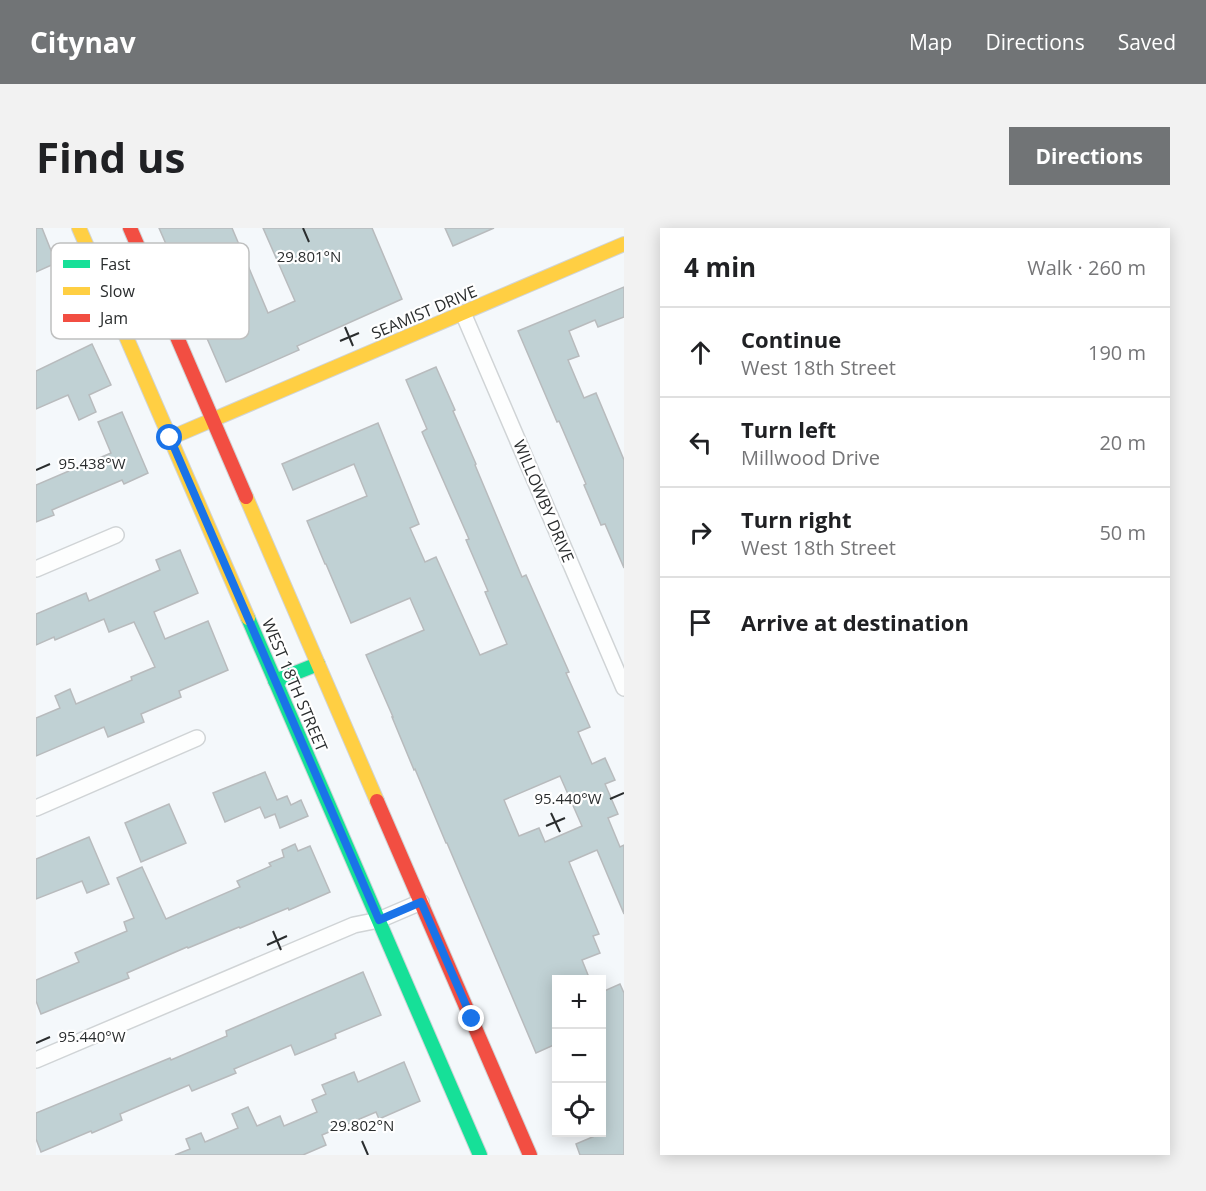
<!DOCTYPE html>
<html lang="en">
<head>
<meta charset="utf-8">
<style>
  :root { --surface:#fff; --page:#f2f2f2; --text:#202124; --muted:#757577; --line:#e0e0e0; --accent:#717476 }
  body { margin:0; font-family:"Open Sans",sans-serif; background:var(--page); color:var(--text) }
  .controls { position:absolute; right:18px; bottom:18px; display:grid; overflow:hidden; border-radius:0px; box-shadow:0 3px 15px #0003 }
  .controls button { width:54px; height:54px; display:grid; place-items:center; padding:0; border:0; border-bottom:2px solid var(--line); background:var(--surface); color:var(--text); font:30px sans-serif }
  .stop { position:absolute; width:18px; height:18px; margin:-14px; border:4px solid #1a73e8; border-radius:50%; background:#fff }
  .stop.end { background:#1a73e8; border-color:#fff; box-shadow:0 2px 6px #0008 }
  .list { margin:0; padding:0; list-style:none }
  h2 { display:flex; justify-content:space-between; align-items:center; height:78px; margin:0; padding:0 24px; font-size:26px }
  h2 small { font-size:20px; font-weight:400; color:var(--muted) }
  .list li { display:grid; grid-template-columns:39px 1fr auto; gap:18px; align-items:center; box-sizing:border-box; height:90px; padding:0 24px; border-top:2px solid var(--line) }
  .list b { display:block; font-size:22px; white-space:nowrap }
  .list p { margin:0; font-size:20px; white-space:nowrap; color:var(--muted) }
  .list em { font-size:20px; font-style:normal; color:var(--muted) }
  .icon { flex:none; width:33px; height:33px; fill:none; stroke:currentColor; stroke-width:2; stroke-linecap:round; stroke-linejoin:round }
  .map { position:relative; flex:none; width:588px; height:927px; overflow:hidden; border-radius:0px }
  header { display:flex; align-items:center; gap:36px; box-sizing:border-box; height:84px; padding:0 30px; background:var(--accent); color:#fff }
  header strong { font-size:28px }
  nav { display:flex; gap:33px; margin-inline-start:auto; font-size:21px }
  .intro { display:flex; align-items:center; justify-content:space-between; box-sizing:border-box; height:144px; padding:0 36px }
  h1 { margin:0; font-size:42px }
  .button { padding:15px 27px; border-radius:0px; background:var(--accent); color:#fff; font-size:21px; font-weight:700 }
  main { display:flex; gap:36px; padding:0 36px }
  aside { flex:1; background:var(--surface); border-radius:0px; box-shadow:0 3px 15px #0003 }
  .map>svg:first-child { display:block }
  .building { fill:#c0d1d4; stroke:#b8bbbd; stroke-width:1.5; fill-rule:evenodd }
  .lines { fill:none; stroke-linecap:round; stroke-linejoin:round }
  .street-casing { stroke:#d0d4d6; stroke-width:18 }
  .fast-casing { stroke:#d0d4d6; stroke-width:16 }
  .slow-casing { stroke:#d0d4d6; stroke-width:16 }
  .jam-casing { stroke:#d0d4d6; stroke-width:16 }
  .street { stroke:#fdfefe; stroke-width:15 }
  .fast { stroke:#16e098; stroke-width:14 }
  .slow { stroke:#ffcf43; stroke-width:14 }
  .jam { stroke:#f24e42; stroke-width:14 }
  .route { stroke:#1a73e8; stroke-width:8 }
  .ticks { fill:none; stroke:#2a2d2e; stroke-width:2 }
  .labels { text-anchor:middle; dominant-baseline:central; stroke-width:4.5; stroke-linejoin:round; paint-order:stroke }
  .street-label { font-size:16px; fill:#2a2d2e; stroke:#fff }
  .key { fill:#fff; stroke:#bfc0c0; stroke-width:1.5 }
  .key-label { font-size:16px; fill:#2a2d2e }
  .ticks-label { font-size:15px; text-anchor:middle; fill:#2a2d2e; stroke:#fff; stroke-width:4.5; stroke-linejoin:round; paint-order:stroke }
</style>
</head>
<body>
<header>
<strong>Citynav</strong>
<nav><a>Map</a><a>Directions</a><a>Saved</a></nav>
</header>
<div class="intro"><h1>Find us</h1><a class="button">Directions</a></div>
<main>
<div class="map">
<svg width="588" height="927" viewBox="0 0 588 927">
  <rect width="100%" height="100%" fill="#f4f8fb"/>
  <g class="building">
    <polygon points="0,0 6,0 20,35 0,44"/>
    <polygon points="123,0 196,0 232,85 259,73 227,0 336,0 366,71 261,118 263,122 190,154"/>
    <polygon points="409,0 458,0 417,18"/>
    <polygon points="588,59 588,89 562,99 559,92 533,103 543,128 532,132 548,170 560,165 588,232 588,340 569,296 565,297 548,257 550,256 523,193 521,194 482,103"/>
    <polygon points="56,116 75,157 53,167 60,184 43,192 32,167 0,181 0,143"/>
    <path d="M400,139L419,182L417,183L440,236L439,237L486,349L490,347L533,444L530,445L554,499L542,504L556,536L569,530L579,552L569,556L582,586L572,590L584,619L588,617V686L561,622L533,634L563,706L557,708L564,725L546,732L554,752H520V816L500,825L411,615H410L379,541L378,542L356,489H357L330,427L388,402L374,370L315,395L290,336H289L271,293L331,268L318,236L257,262L246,236L342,195L383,296L374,300L389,334L400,329L444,427L471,416L449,364L452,363L430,312L433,311L386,204L391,201L370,152ZM524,548L546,598L509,614L503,600L483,608L468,572Z"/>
    <polygon points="86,184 112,245 88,256 86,252 16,282 18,287 0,294 0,257 75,225 62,194"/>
    <polygon points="144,322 162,365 118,384 129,411 172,393 192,442 143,463 145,469 105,486 108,494 72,509 68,499 0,528 0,490 24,480 19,468 34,461 40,476 96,452 95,449 119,439 98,394 73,404 68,391 19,412 18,409 0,417 0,386 50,365 53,373 124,342 120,332"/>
    <polygon points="229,544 241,572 251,568 255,577 265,572 272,588 244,600 239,586 229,590 224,579 189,594 177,565"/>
    <polygon points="133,576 150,615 105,634 89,595"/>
    <polygon points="53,609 73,656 51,665 46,653 0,671 0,631"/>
    <polygon points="259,616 262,623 274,618 294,664 253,682 252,680 204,700 203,699 152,720 151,719 91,745 93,750 5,786 0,773 0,752 43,734 39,725 91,703 88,694 98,690 81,650 106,639 130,691 204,659 201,653 235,638 233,635 248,629 246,622"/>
    <polygon points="327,744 345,787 299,806 300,810 259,827 255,817 198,841 200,845 156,863 153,857 84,886 86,892 56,905 55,903 5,924 0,911 0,885 134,830 135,832 191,808 190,803"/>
    <polygon points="584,756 588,765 588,927 544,927 540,916 566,905 566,764"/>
    <polygon points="368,834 384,873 343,891 340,884 286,907 290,917 267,927 139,927 154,921 150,911 165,905 169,914 202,900 196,886 212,879 221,898 244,888 248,898 281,884 276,872 290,866 286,857 318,844 322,854"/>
  </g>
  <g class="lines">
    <defs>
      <g id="street">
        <polyline points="427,85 588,460"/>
        <polyline points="0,341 80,307"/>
        <polyline points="0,580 161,510"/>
        <polyline points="0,832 318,697 343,692 385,674"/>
      </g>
      <g id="fast">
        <polyline points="212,390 444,927"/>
        <polyline points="239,453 282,436"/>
      </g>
      <g id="slow">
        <polyline points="43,0 212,390"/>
        <polyline points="134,210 588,16"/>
        <polyline points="210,269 341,573"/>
      </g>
      <g id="jam">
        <polyline points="94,0 210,269"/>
        <polyline points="341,573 494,927"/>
      </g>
    </defs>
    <use href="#street" class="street-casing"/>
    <use href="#fast" class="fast-casing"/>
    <use href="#slow" class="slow-casing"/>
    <use href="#jam" class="jam-casing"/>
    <use href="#street" class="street"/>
    <use href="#fast" class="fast"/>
    <use href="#slow" class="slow"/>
    <use href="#jam" class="jam"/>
  </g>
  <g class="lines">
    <polyline class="route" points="134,210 343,692 385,674 436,791"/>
  </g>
  <path class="ticks" d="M267,0L273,14M309,99L317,118M304,113L323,105M0,242L14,236M574,571L588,565M515,585L524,604M510,598L529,590M237,703L245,722M231,717L251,708M0,815L14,809M326,913L332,927"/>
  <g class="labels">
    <g class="street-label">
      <text transform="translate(388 84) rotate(-23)">SEAMIST DRIVE</text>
      <text transform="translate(508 273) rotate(67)">WILLOWBY DRIVE</text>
      <text transform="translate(259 457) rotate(67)">WEST 18TH STREET</text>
    </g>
  </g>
  <rect x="15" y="15" width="198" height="96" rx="9" class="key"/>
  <rect x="27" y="32" width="27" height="8" fill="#16e098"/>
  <rect x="27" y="59" width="27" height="8" fill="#ffcf43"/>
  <rect x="27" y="86" width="27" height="8" fill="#f24e42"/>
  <g class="key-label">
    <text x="64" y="42">Fast</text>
    <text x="64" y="69">Slow</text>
    <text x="64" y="96">Jam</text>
  </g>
  <g class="ticks-label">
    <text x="273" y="34">29.801°N</text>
    <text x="56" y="241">95.438°W</text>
    <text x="532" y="576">95.440°W</text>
    <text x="56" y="814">95.440°W</text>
    <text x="326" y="903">29.802°N</text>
  </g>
</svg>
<div class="controls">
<button>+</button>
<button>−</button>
<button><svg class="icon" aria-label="locate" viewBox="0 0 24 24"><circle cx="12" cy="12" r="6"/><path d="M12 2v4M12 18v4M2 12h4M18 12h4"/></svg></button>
</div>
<div class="stop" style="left:134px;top:210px"></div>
<div class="stop end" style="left:436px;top:791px"></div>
</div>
<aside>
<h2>4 min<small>Walk · 260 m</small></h2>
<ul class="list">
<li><svg class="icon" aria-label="ahead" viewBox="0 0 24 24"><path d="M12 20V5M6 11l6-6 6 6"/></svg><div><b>Continue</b><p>West 18th Street</p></div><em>190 m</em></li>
<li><svg class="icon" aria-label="left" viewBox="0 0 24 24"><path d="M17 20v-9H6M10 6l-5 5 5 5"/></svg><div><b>Turn left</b><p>Millwood Drive</p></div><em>20 m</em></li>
<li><svg class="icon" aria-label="right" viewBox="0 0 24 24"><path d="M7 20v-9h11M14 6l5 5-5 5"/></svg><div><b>Turn right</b><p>West 18th Street</p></div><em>50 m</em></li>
<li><svg class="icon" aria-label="arrive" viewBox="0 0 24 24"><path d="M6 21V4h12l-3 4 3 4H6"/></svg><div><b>Arrive at destination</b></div></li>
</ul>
</aside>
</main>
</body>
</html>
